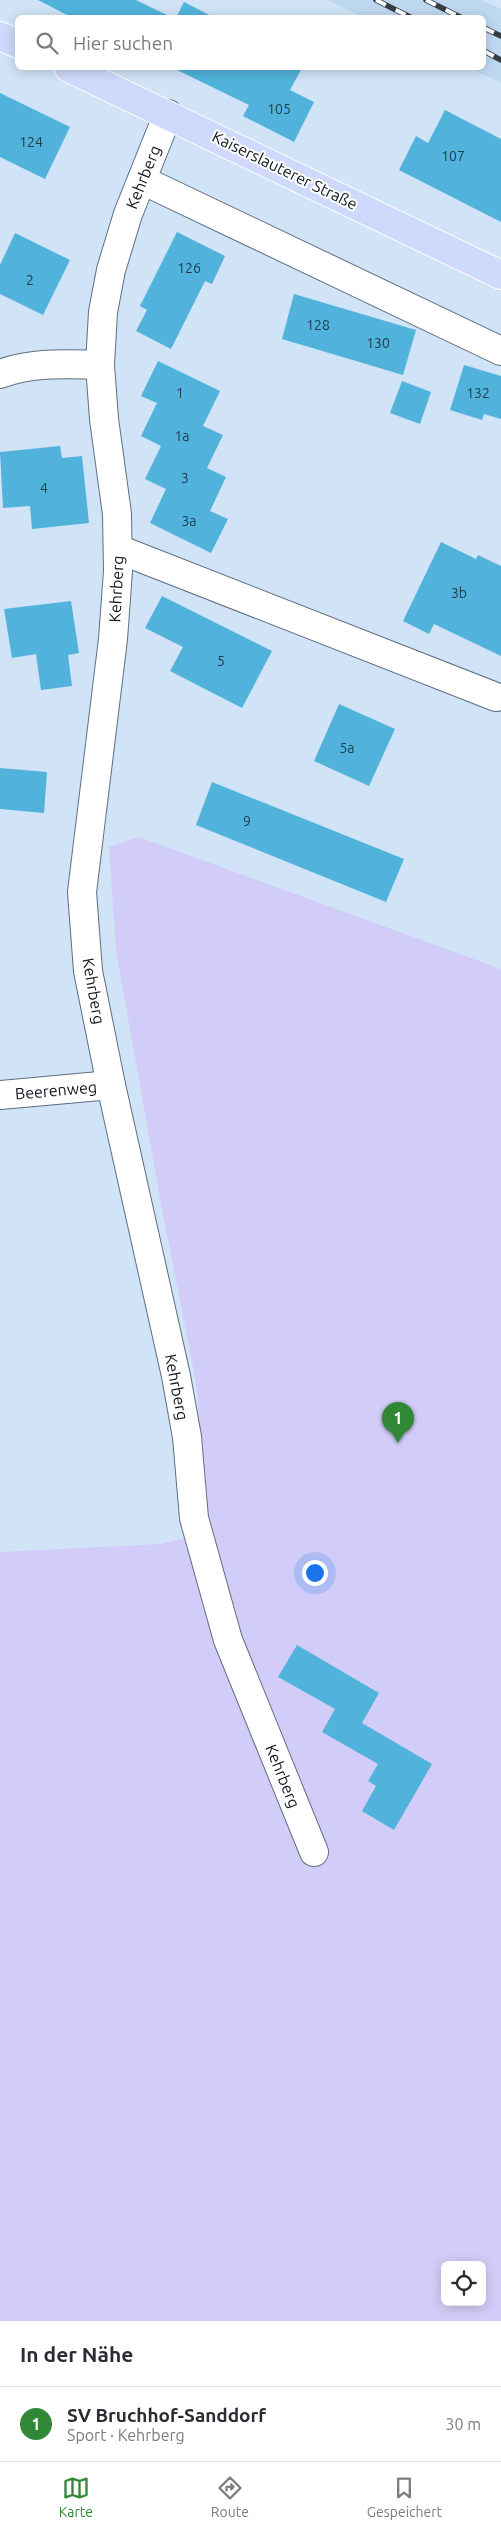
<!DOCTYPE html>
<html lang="de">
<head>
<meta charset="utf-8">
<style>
  :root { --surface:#fff; --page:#f7f7f7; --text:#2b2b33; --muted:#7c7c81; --line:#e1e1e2; --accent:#308837 }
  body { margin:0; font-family:Ubuntu,sans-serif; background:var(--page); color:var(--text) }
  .controls { position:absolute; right:15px; bottom:15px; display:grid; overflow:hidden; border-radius:8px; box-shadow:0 2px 12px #0003 }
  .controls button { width:45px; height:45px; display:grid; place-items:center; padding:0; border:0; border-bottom:1px solid var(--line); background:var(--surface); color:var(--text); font:25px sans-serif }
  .you { position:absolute; left:314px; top:1572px; width:18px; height:18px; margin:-12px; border:4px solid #fff; border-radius:50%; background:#1a73e8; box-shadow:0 0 0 8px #1a73e833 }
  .badge { display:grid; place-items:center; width:32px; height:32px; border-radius:50%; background:var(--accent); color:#fff; font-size:16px; font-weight:700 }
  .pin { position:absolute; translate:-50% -41px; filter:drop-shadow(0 1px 2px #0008) }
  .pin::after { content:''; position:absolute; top:26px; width:18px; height:15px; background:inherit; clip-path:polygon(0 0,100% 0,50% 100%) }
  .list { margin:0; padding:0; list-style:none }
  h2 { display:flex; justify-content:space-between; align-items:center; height:65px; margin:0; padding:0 20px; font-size:21px }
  h2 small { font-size:16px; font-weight:400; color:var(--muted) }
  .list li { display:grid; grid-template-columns:32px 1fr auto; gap:15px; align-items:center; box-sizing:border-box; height:75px; padding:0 20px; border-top:1px solid var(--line) }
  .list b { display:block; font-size:19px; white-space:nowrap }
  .list p { margin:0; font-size:16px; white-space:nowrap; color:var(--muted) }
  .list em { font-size:16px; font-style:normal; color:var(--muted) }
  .icon { flex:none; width:28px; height:28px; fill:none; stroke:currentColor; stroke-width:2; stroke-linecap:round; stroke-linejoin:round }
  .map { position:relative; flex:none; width:501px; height:2321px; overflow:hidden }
  .search { position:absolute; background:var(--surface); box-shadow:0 2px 12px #0003; left:15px; right:15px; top:15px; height:55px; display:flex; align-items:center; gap:12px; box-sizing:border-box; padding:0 18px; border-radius:8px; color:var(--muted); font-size:19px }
  .sheet { height:140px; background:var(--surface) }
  nav { display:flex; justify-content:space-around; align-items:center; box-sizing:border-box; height:70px; border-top:1px solid var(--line); background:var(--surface); font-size:14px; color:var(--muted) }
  nav a { display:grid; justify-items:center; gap:2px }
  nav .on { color:var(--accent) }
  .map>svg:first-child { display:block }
  .built { fill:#bfd8f1 }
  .green { fill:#d2cdf8; fill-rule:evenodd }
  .building { fill:#51b3db }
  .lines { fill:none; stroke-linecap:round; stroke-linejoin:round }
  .minor-casing { stroke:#5e6e80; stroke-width:30 }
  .major-casing { stroke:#fff; stroke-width:30 }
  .minor { stroke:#fff; stroke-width:28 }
  .major { stroke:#ced9fb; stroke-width:28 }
  .rail-casing { stroke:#343c45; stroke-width:5.5 }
  .rail { stroke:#fff; stroke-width:4; stroke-dasharray:11; stroke-linecap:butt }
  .labels { text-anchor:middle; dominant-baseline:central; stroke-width:4; stroke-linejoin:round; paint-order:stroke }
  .number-label { font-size:14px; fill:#213e4d }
  .street-label { font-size:16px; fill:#11171e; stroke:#fff }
</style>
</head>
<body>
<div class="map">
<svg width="501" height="2321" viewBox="0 0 501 2321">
  <rect width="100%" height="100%" fill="#d0e3f7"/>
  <polygon class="built" points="327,0 481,0 501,9 501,83 469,68 484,68 484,18 363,17"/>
  <path class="green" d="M139,837L501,969V2321H0V1552L162,1544L207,1531L197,1388L162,1209L116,951L109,847ZM445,2265H482V2302H445Z"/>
  <g class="building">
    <polygon points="38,0 136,0 173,18 73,18"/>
    <polygon points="184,2 215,18 176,18"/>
    <polygon points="173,68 302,68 290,90 314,102 294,142 243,116 249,105"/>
    <polygon points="0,93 70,127 45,179 0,157"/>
    <polygon points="445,110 501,139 501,222 399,170 416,136 428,143"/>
    <polygon points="177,232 225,256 212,284 205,281 171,349 136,331 147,310 140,306"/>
    <polygon points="15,233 70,260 43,315 0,294 0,265"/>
    <polygon points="294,294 416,330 403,375 282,339"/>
    <polygon points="158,361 220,391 203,426 223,435 207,468 226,477 210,511 228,519 211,553 150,523 166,489 145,479 161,446 141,436 157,403 141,396"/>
    <polygon points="464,365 501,376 501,419 484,414 482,420 450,410"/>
    <polygon points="402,381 431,392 420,424 390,413"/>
    <polygon points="60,446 62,458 82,456 89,523 32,529 30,506 3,508 0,452"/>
    <polygon points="441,542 476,559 478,555 501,566 501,656 434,624 429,634 403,621"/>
    <polygon points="162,596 272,651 242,708 170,671 183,647 145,628"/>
    <polygon points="71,601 79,653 68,655 72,686 41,690 36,654 12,658 4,609"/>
    <polygon points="339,704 395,729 369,786 314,761"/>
    <polygon points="0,768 47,772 44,813 0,809"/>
    <polygon points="212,782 404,859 386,902 196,825"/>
    <polygon points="297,1645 379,1693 362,1723 432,1764 394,1830 362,1811 376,1786 368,1781 378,1764 322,1732 335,1709 278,1677"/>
  </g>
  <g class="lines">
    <defs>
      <g id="minor">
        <polyline points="168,114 128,214 111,270 103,312 100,365 104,419 117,514 118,571 113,639 82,892 88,971 111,1085 176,1376 187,1437 194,1518 228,1640 314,1852"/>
        <polyline points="142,180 501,351"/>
        <path d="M0,374C32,362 66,364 100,365"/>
        <polyline points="118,549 496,697"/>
        <polyline points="0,1095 111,1085"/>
      </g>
      <g id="major">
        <polyline points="0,36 18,44"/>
        <polyline points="69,68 501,275"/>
      </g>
    </defs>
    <use href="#minor" class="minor-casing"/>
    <use href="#major" class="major-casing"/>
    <use href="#minor" class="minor"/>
    <use href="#major" class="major"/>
    <defs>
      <g id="rail">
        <polyline points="376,0 412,18"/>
        <polyline points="426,0 462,18"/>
        <polyline points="484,28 501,36"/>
        <polyline points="484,51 501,60"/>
      </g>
    </defs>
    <use href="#rail" class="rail-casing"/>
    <use href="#rail" class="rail"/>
  </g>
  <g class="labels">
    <g class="number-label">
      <text x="279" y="109">105</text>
      <text x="31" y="142">124</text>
      <text x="453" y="156">107</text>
      <text x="189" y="268">126</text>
      <text x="30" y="280">2</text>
      <text x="318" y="325">128</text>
      <text x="378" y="343">130</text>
      <text x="180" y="393">1</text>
      <text x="478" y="393">132</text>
      <text x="182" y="436">1a</text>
      <text x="185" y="478">3</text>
      <text x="44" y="488">4</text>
      <text x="189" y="521">3a</text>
      <text x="459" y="593">3b</text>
      <text x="221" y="661">5</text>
      <text x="347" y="748">5a</text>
      <text x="247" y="821">9</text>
    </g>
    <g class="street-label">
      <text transform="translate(285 170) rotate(26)">Kaiserslauterer Straße</text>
      <text transform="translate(143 177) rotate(-68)">Kehrberg</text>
      <text transform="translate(116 589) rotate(-87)">Kehrberg</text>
      <text transform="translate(94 991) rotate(80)">Kehrberg</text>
      <text transform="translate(56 1090) rotate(-5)">Beerenweg</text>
      <text transform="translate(177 1387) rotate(79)">Kehrberg</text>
      <text transform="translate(283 1776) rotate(68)">Kehrberg</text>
    </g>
  </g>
</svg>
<div class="controls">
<button><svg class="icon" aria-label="locate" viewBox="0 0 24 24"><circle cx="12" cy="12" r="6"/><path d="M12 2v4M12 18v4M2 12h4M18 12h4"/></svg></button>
</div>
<div class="you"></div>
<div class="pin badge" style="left:398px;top:1443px">1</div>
<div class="search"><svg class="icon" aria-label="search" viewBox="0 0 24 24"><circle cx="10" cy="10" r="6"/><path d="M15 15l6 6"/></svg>Hier suchen</div>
</div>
<section class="sheet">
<h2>In der Nähe<small></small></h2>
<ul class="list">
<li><span class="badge">1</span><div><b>SV Bruchhof-Sanddorf</b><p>Sport · Kehrberg</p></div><em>30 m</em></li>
</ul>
</section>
<nav>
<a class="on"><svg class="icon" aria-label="map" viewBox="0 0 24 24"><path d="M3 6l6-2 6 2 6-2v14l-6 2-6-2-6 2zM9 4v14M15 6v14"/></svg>Karte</a>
<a><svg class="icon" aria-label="directions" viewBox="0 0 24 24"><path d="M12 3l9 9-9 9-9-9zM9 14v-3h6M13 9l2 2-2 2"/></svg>Route</a>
<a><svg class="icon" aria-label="saved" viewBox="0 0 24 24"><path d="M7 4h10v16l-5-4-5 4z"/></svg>Gespeichert</a>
</nav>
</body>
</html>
